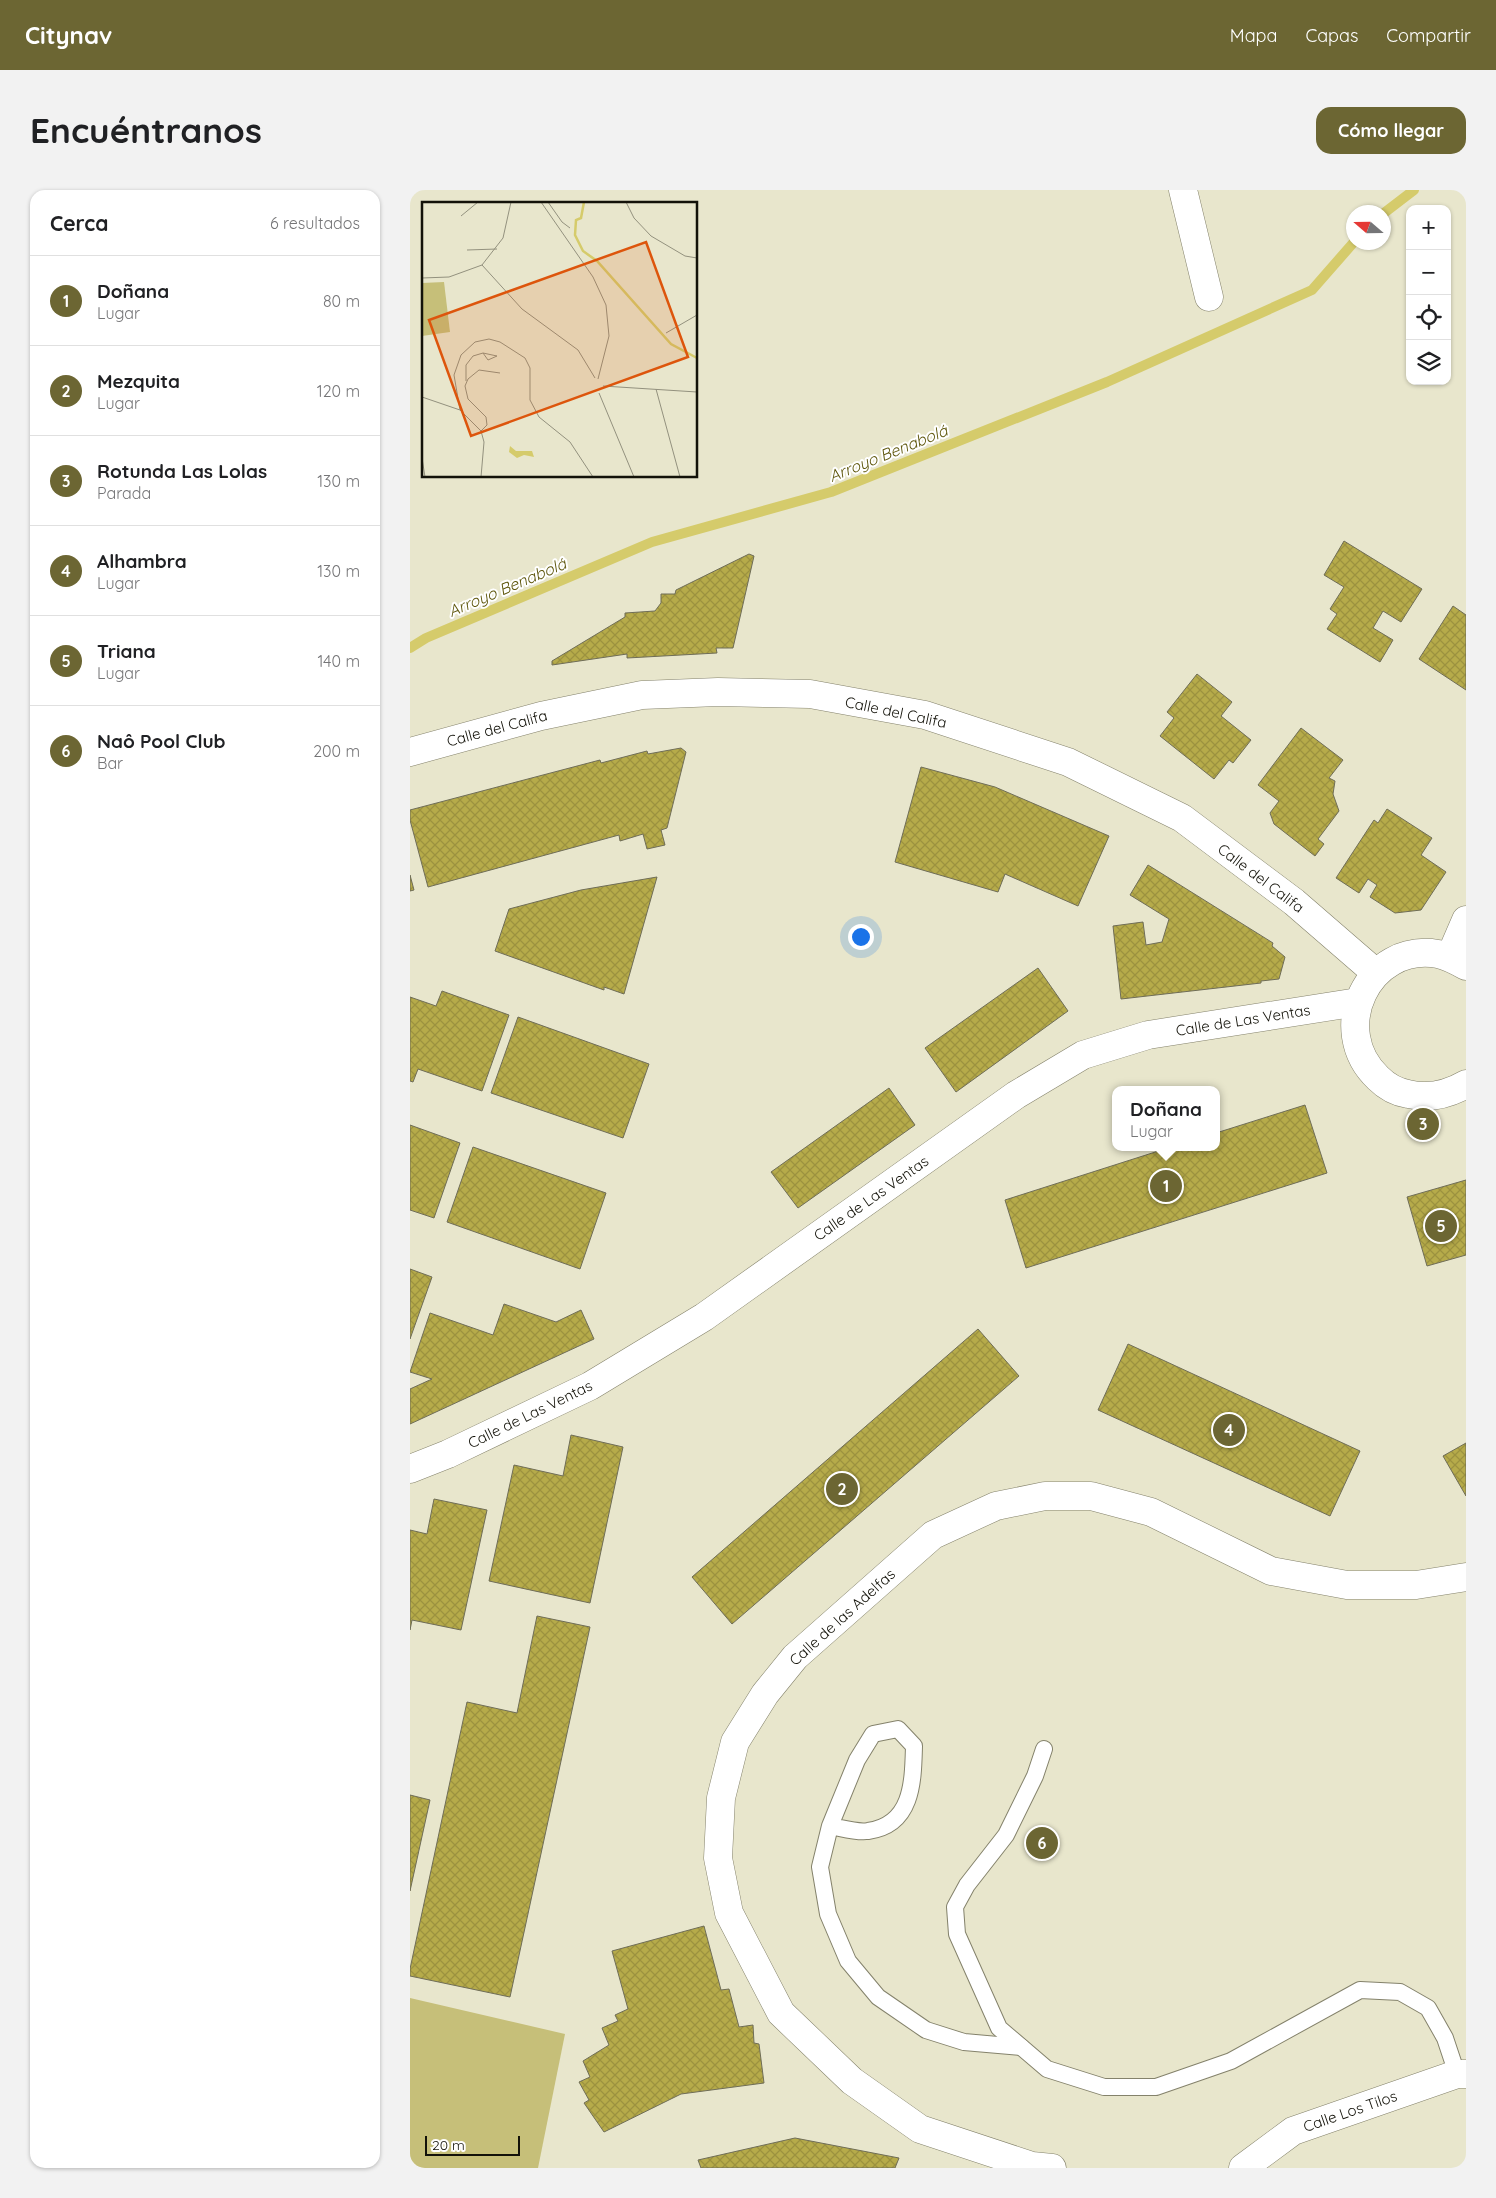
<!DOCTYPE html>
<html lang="es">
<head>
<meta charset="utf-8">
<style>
  :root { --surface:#fff; --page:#f2f2f2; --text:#202124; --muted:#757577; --line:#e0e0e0; --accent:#6c6633 }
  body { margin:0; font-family:Quicksand,sans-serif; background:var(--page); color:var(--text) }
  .controls { position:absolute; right:15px; top:15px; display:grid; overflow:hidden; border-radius:10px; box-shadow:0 1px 4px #0004 }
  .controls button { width:45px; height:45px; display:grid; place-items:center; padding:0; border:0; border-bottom:1px solid var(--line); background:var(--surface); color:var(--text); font:25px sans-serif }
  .compass { position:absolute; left:936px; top:15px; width:45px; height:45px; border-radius:50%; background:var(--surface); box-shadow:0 1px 4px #0004; rotate:290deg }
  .scale { position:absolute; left:15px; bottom:12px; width:95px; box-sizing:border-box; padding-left:5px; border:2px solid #131209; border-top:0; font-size:14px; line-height:18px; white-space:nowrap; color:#131209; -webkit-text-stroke:4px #fff; paint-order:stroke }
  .you { position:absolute; left:450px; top:746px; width:18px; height:18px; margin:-12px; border:4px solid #fff; border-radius:50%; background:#1a73e8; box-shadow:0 0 0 8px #1a73e833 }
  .badge { display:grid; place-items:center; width:32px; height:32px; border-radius:50%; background:var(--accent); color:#fff; font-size:16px; font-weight:700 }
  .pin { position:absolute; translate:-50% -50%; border:2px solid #fff; box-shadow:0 1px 5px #0006 }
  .popup { position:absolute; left:702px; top:896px; width:108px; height:65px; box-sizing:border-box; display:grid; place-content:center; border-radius:10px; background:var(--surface); filter:drop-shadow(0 1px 4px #0005); font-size:16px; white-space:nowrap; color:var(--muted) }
  .popup b { font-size:19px; color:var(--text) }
  .popup::after { content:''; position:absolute; left:50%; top:100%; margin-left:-10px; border:10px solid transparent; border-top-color:var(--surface) }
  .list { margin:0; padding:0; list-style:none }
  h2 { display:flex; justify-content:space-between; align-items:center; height:65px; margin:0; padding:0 20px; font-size:21px }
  h2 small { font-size:16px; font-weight:400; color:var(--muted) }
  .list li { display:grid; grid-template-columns:32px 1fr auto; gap:15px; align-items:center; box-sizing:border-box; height:90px; padding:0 20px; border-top:1px solid var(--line) }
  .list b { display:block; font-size:19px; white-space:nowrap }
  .list p { margin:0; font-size:16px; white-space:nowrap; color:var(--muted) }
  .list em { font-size:16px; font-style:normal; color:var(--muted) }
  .icon { flex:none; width:28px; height:28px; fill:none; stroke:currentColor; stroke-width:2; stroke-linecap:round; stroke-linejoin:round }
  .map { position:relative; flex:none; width:1056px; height:1978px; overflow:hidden; border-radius:15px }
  header { display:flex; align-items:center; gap:30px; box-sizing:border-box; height:70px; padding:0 25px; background:var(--accent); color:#fff }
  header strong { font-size:24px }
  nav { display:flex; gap:28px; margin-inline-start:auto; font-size:18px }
  .intro { display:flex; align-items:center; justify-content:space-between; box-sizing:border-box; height:120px; padding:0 30px }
  h1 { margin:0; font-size:35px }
  .button { padding:12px 22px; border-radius:15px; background:var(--accent); color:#fff; font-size:18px; font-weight:700 }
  main { display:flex; gap:30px; padding:0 30px }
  aside { flex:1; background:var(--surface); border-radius:15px; box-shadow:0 1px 4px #0004 }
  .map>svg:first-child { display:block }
  .grass { fill:#c6bf79 }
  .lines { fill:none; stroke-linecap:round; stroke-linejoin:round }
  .stream { stroke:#d5cb6b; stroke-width:10 }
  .building { fill:url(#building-cross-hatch); stroke:#6f6d57 }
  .service-casing { stroke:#84826b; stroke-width:18 }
  .minor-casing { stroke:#84826b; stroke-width:29 }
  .tertiary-casing { stroke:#84826b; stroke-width:29 }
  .service { stroke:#fff; stroke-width:16 }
  .minor { stroke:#fff; stroke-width:28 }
  .tertiary { stroke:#fff; stroke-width:28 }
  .labels { text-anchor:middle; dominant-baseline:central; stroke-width:4; stroke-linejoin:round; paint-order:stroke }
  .street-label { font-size:15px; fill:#131209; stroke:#fff }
  .water-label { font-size:16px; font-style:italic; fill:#5e560b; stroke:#fff }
  .inset-river { fill:none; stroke:#d5cb6b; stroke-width:2.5 }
  .inset-road { fill:none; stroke:#93917e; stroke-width:1 }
  .view { fill:#dd550c; fill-opacity:0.15; stroke:#dd550c; stroke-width:2.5 }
  .inset-edge { fill:none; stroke:#131209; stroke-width:2.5 }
</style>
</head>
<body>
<header>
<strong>Citynav</strong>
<nav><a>Mapa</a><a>Capas</a><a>Compartir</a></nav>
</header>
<div class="intro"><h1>Encuéntranos</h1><a class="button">Cómo llegar</a></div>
<main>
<aside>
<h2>Cerca<small>6 resultados</small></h2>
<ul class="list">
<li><span class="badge">1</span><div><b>Doñana</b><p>Lugar</p></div><em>80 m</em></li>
<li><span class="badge">2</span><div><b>Mezquita</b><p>Lugar</p></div><em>120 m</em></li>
<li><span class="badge">3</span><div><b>Rotunda Las Lolas</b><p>Parada</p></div><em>130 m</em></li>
<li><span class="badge">4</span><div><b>Alhambra</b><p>Lugar</p></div><em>130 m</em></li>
<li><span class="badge">5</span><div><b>Triana</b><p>Lugar</p></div><em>140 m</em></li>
<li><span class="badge">6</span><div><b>Naô Pool Club</b><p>Bar</p></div><em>200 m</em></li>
</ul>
</aside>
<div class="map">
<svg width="1056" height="1978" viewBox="0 0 1056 1978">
  <defs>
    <pattern id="building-cross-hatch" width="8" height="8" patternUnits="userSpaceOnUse" patternTransform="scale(1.25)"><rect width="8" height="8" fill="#b6ab4a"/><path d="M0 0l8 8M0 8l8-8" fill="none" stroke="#9c923f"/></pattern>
  </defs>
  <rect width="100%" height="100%" fill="#e8e6cc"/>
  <polygon class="grass" points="0,1808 155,1844 128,1978 0,1978"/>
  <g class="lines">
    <g class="stream">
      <polyline points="974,23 1004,0"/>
      <polyline points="0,458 16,448 242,352 421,302 697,192 902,100 944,52"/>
    </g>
  </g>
  <g class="building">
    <polygon points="934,351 1012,399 991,432 973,421 963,438 983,450 970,472 917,439 927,424 920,419 934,397 914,385"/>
    <polygon points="339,364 344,366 323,458 306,458 307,463 217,468 217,464 142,475 142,471 215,427 215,423 245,421 251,413 251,404 265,404 266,400"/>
    <polygon points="1043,416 1056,425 1056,500 1009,469"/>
    <polygon points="787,484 822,512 811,526 841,550 823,573 819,570 804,589 750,546 764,528 757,522"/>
    <polygon points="891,538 933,570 919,588 925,591 923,604 929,621 908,649 914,654 905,666 864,634 860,623 869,611 848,595"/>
    <polygon points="271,558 276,562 257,638 251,640 255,655 237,659 233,644 210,651 209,645 18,697 0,630 0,620 190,570 191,573 237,561 238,564"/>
    <polygon points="511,577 585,597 699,646 668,716 595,684 588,702 485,672"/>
    <polygon points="977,619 1022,648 1011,665 1036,682 1011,720 985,723 960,707 967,695 958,689 949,703 926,688 964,630 968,633"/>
    <polygon points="738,675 863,753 862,756 875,767 869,789 851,791 851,793 711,809 703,736 733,732 736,755 752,752 759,729 720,705"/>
    <polygon points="0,685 4,700 0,701"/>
    <polygon points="247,687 214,804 194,797 194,800 85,761 99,719 171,700"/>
    <polygon points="628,778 658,821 546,902 515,858"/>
    <polygon points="32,801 99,825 72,901 8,879 3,892 0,891 0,807 26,816"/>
    <polygon points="108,827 239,874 213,948 81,903"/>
    <polygon points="479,898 505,935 388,1018 361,982"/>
    <polygon points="895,915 917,983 616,1078 595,1010 761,957 806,957 806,943"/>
    <polygon points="0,935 50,953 24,1028 0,1020"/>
    <polygon points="63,957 196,1003 170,1079 37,1032"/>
    <polygon points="1056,990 1056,1065 1017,1076 997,1007"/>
    <polygon points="0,1079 22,1087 0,1149"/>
    <polygon points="94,1114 146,1132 171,1120 184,1149 0,1234 0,1199 22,1189 0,1182 20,1123 83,1145"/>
    <polygon points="568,1139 609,1186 322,1434 282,1387"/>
    <polygon points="718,1154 950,1261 920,1326 688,1220"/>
    <polygon points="161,1245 213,1257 180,1413 79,1391 104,1275 153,1286"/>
    <polygon points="1056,1253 1056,1306 1033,1266"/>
    <polygon points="24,1309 77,1320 51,1440 2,1430 0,1440 0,1340 17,1344"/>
    <polygon points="127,1426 180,1437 100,1807 0,1786 0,1779 57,1512 107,1523"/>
    <polygon points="0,1605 20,1610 0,1701"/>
    <polygon points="294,1736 311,1800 319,1799 329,1837 343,1835 344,1853 349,1854 354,1893 271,1904 194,1942 174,1913 179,1910 169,1892 180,1887 173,1871 199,1855 192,1838 208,1831 205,1825 218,1819 202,1761"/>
    <polygon points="385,1948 489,1968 485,1978 291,1978 288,1970"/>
  </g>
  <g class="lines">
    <defs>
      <g id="service">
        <polyline points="634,1559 625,1586 596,1645 557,1695 545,1717 547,1744 589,1838 637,1879 694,1897 746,1897 821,1871 950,1800 990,1802 1018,1818 1035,1848 1047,1884"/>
        <path d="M420,1636C432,1638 447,1643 458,1641C503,1635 503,1591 504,1556L488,1539L463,1544L447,1570L420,1636L410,1677L418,1724L438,1771L468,1807L516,1840L554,1852L611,1857"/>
      </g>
      <g id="minor">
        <polyline points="773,0 799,107"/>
        <polyline points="1040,767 1056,730"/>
        <polyline points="0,1279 38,1264 180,1196 294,1127 606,905 673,865 738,845 948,812"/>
        <polyline points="642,1978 622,1976 510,1939 442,1891 371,1823 319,1723 308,1668 311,1608 325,1552 355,1504 385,1467 523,1345 586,1316 635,1306 681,1306 741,1322 861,1381 937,1395 1006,1395 1056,1387"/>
        <polyline points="833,1978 883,1941 1047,1884 1056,1884"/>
      </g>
      <g id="tertiary">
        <polyline points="0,562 131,526 232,505 308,502 400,504 515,525 658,572 772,628 884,712 966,783"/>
        <path d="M1056,776C1047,771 1038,766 1028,764C958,752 917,840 968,888C976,896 986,902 998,904C1019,909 1037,905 1056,894"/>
      </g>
    </defs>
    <use href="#service" class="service-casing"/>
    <use href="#minor" class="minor-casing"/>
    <use href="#tertiary" class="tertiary-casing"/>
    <use href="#service" class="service"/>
    <use href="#minor" class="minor"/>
    <use href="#tertiary" class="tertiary"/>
  </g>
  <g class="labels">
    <g class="street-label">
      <text transform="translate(486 522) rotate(12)">Calle del Califa</text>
      <text transform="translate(87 538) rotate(-15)">Calle del Califa</text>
      <text transform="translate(851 688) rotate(37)">Calle del Califa</text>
      <text transform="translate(833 830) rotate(-9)">Calle de Las Ventas</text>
      <text transform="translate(461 1008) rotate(-35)">Calle de Las Ventas</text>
      <text transform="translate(120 1224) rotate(-26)">Calle de Las Ventas</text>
      <text transform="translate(432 1427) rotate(-42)">Calle de las Adelfas</text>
      <text transform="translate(940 1921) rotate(-19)">Calle Los Tilos</text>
    </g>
    <g class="water-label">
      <text transform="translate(478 263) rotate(-22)">Arroyo Benabolá</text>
      <text transform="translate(97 397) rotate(-23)">Arroyo Benabolá</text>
    </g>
  </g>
  <g transform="translate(12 12)">
    <rect width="275" height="275" fill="#e8e6cc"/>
    <path d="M22,80L28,130L0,134V81Z" fill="#c6bf79"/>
    <path d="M88,244L94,249H110L112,255L102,253L95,256L87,250Z" fill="#d5cb6b"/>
    <path class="inset-river" d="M162,0L159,16L154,18L153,33L161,49L175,59L249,142L275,156"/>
    <path class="inset-road" d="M119,0L171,75L184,103L187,134L176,177M126,0L140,20L148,26M204,0L212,16L229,34L263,54L275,56M39,14L56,0M45,48L75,47M60,63L100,107L156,148L173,176M0,76L27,75L60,63L81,36L89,0M244,131L275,113M44,179V163L51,154L61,151L75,154L66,158L61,151M181,184L275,190M234,187L258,275M177,191L212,275M0,195L38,208L59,229L62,240L59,275M38,208L32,173L39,153L53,140L67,137L78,140L103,156L108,166V198L117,215L148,240L171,275M59,229L65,223L64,215L46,197L43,184L46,177L57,168L78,171M0,256L3,275"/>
    <path class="view" d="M224,40L266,155L49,234L7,118Z"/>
    <rect width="275" height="275" class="inset-edge"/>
  </g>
</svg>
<div class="controls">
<button>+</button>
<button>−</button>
<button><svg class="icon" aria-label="locate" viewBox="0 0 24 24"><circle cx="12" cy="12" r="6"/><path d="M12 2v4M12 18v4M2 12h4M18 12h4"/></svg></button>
<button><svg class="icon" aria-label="layers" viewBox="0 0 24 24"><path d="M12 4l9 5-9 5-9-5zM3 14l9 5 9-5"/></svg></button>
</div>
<svg class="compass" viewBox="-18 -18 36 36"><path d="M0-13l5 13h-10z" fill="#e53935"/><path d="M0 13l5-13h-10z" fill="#757577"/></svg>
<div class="scale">20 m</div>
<div class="you"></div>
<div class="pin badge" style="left:756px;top:996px">1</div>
<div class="popup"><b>Doñana</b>Lugar</div>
<div class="pin badge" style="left:432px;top:1299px">2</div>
<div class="pin badge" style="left:1013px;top:934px">3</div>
<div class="pin badge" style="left:819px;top:1240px">4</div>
<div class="pin badge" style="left:1031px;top:1036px">5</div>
<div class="pin badge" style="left:632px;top:1653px">6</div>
</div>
</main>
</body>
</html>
